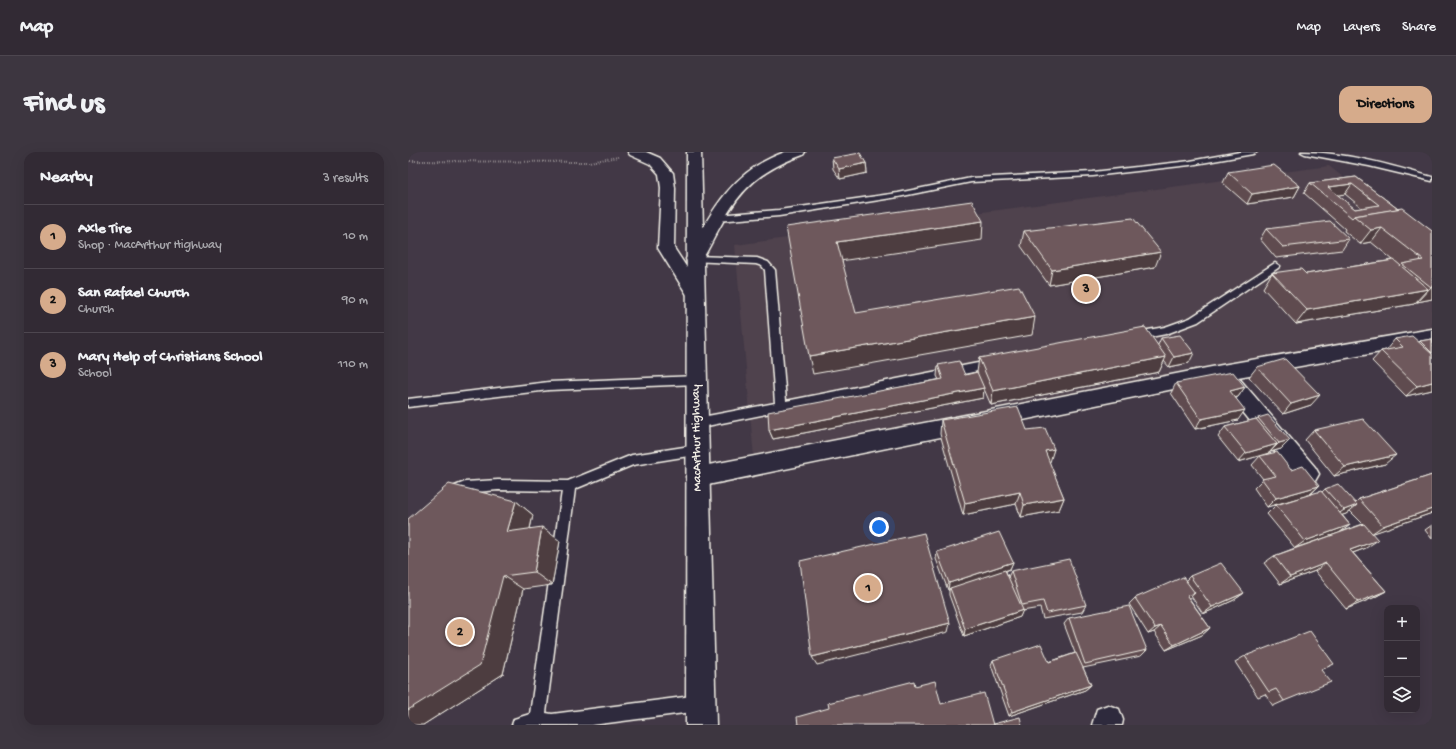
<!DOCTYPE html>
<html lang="en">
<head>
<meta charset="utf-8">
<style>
  :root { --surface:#322a34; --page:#3d3640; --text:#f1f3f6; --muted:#a8a7ac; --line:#4d464f; --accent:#d6ab8b }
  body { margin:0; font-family:"Gochi Hand",sans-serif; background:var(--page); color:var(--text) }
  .controls { position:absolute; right:12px; bottom:12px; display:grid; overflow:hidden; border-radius:8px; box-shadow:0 4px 16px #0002 }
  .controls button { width:36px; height:36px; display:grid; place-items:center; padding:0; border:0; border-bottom:1px solid var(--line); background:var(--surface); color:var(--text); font:20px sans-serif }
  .you { position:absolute; left:471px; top:375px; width:14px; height:14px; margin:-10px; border:3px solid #fff; border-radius:50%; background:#1a73e8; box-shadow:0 0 0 6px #1a73e833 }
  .badge { display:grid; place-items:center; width:26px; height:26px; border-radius:50%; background:var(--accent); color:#111; font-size:13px; font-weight:700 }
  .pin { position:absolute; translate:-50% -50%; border:2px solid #fff; box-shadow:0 1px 4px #0006 }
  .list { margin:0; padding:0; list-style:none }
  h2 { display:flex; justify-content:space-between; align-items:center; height:52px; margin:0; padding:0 16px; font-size:17px }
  h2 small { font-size:13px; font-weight:400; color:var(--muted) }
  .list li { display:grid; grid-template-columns:26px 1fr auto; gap:12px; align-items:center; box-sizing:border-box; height:64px; padding:0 16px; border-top:1px solid var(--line) }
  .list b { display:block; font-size:15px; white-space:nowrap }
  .list p { margin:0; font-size:13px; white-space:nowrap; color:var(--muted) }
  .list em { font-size:13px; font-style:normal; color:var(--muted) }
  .icon { flex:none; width:22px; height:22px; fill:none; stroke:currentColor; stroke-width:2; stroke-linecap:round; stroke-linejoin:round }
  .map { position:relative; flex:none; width:1024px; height:573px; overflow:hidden; border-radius:12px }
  header { display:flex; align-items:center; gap:24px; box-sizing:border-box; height:56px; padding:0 20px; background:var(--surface); border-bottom:1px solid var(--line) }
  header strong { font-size:19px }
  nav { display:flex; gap:22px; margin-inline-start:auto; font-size:14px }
  .intro { display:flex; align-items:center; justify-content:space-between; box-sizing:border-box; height:96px; padding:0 24px }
  h1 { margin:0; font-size:28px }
  .button { padding:10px 18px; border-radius:12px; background:var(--accent); color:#111; font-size:14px; font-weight:700 }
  main { display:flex; gap:24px; padding:0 24px }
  aside { flex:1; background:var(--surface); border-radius:12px; box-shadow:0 4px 16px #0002 }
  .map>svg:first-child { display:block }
  .built { fill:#4f424d }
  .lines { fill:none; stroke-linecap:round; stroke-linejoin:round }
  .service-casing { stroke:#f4f1e8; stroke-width:3 }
  .minor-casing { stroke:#f4f1e8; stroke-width:3 }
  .trunk-casing { stroke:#f4f1e8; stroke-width:3 }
  .motorway-casing { stroke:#f4f1e8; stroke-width:3 }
  .path { stroke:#f4f1e8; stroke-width:2; stroke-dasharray:0.5 2; stroke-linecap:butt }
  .service { fill:#2f2a3d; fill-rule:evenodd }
  .minor { fill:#2f2a3d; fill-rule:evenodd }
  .trunk { fill:#2f2a3d; fill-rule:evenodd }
  .motorway { fill:#2f2a3d; fill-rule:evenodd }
  .wall { fill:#5f4c4f; stroke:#f4f1e8; fill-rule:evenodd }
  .shaded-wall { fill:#4d3e40; stroke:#f4f1e8 }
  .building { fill:#6e585c; stroke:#f4f1e8; fill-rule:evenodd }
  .labels { text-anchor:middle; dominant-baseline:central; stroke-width:3; stroke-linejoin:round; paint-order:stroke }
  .street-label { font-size:13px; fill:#f4f1e8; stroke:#2f2a3d }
</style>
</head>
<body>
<header>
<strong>Map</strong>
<nav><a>Map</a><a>Layers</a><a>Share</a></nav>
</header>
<div class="intro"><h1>Find us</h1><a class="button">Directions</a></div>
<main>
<aside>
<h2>Nearby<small>3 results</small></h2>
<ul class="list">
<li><span class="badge">1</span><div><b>Axle Tire</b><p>Shop · MacArthur Highway</p></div><em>10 m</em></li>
<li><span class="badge">2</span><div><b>San Rafael Church</b><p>Church</p></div><em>90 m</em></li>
<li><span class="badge">3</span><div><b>Mary Help of Christians School</b><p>School</p></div><em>110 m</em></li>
</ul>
</aside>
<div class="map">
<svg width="1024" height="573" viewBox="0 0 1024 573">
  <rect width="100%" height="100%" fill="#423846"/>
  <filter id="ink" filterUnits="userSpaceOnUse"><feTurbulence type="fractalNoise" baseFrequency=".025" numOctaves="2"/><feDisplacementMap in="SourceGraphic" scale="8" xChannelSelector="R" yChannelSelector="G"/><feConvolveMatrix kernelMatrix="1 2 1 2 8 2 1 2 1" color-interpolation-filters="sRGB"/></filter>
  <g filter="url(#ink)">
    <polygon class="built" points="921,14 1024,97 1024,177 346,306 327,93"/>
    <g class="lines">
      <defs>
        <g id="service">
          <polygon points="832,0 849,0 845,2 782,13 685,24 563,30 490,45 371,64 309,69 305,66 309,63 371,58 490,41 563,26 685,20 782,9"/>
          <path d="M893,0C937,0 982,13 1024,25V29L961,14L897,2Z"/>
          <polygon points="286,104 349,106 360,110 367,118 378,249 585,208 589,209 590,212 589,215 585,216 289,276 285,274 283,271 285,268 289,266 367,251 357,118 354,114 348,112 283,109 281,107 283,105"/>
          <polygon points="867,111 872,114 870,116 790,170 758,182 727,188 723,187 722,184 723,181 757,175 782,166"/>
          <polygon points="289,224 293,225 295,228 293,231 289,232 141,238 0,255 0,247 141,230"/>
          <polygon points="289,293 293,294 295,298 293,302 225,313 167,337 138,561 144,562 292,543 298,545 300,551 298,557 292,559 184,573 104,573 106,567 122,562 154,339 90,338 58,341 42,348 37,346 36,342 37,338 57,330 90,328 160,329 224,303"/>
        </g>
        <g id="minor">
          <polygon points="1024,177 1024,191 830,225 907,315 911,322 907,329 899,332 891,329 809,228 290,335 282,332 278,325 282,318 290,315 814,213"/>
          <polygon points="700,553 711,557 715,568 714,573 684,573 689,557"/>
        </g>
        <polygon id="trunk" points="279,0 293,0 308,573 278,573"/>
        <g id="motorway">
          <polygon points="220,0 238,0 252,6 265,21 267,36 266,96 296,142 293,146 287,148 281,146 250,96 253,36 251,22 242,12 222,3"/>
          <path d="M377,0H397L395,3C355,17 333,35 313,73C306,85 300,99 292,111L286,112L280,111L278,107C303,60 323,19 377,0Z"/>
        </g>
      </defs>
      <use href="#service" class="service-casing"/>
      <use href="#minor" class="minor-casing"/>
      <use href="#trunk" class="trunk-casing"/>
      <use href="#motorway" class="motorway-casing"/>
      <polyline class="path" points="0,9 181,10 210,5"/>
      <use href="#service" class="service"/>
      <use href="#minor" class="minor"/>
      <use href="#trunk" class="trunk"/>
      <use href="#motorway" class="motorway"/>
    </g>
    <g class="wall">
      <polygon points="424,6 458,11 459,21 432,27 425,17"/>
      <polygon points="820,20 892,34 886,45 839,52 815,31"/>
      <path d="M948,25L990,57L1024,79V147L1009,150H1008L1006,152L888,172L855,136L864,121L898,122L985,108L963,90L952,92L936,79L937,77L896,41L902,31ZM937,42L954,56L947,57L929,43Z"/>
      <polygon points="858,77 941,87 934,98 868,106 852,87"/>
      <polygon points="616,79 747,115 641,133 613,94"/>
      <polygon points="753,186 781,211 761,215 756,209 751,220 583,253 576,237 575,246 365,287 361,278 531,228 529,224 530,213 557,223 569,220 571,206 750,193"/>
      <polygon points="987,187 1011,190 1012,189 1024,187 1024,238 998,244 964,209 973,199 978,198"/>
      <polygon points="849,215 903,253 875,262 841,225"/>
      <polygon points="768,231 837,235 830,245 828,246 830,268 787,277 763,241"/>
      <polygon points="850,266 882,288 873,297 862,300 861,301 830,310 810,285 817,275 848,267"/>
      <polygon points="533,268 619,278 646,297 641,310 656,346 651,358 613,365 608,352 555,363 532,282"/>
      <polygon points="906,278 977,312 926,324 897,288"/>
      <path d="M852,304L883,318L911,334L903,342L914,340L917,337L947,351L951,347L1024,323V361L965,381L958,396L945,401L978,439L965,446L938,457L907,419L872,432L856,411L866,404L887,396L859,362L868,353L889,346L859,355L846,336L855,327L844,313ZM942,359L955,372L932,380L942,373L934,363L938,362Z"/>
      <polygon points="108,349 125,363 122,377 152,389 144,433 115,437 95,522 15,573"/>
      <polygon points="1024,373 1024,387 1017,378"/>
      <polygon points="529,400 605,410 602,417 598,419 600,425 603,419 678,453 674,460 635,467 632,456 614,459 612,465 556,484 541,443 541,438 540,438 528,407"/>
      <polygon points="782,424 836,441 826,448 795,462 783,444 781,446 802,476 794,483 758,498 746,480 740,482 721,452 727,446 778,428"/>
      <polygon points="661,466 739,498 733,504 675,516 683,533 677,538 601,564 583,513 585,508 641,510 667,501 656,472"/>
      <polygon points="837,504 913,518 876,549 865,554 857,542 850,545 827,510"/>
    </g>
    <g class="shaded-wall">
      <polygon points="458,11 459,21 432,27 431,17"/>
      <polygon points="944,32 937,42 919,45 920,35"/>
      <polygon points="892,34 886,45 839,52 844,42"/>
      <polygon points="575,69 574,88 432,109 429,90"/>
      <polygon points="974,76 963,90 952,92 963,78"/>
      <polygon points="753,100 747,115 641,133 644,118"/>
      <polygon points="1023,135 1024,135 1024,147 1009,150"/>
      <polygon points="1020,137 1006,152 888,172 899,158"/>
      <polygon points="627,165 624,183 405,222 401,204"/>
      <polygon points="786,201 781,211 761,215 766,205"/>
      <polygon points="758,205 751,220 583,253 585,239"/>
      <polygon points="1024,230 1024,238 998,244 1009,234"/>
      <polygon points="837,235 830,245 815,248 822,239"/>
      <polygon points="576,236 575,246 365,287 361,278"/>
      <polygon points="912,243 903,253 875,262 883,252"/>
      <polygon points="837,258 830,268 787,277 793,267"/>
      <polygon points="882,288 873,297 862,300 871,291"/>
      <polygon points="869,292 861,301 830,310 838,301"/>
      <polygon points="646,297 642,310 633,312 637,299"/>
      <polygon points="988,303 977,312 926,324 937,315"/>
      <polygon points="911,334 901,343 859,355 868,346"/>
      <polygon points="612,340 608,352 555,363 557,351"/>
      <polygon points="656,346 651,358 613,365 616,353"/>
      <polygon points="108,349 125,363 118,394 99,380"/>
      <polygon points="949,353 938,362 925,366 936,358"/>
      <polygon points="1024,357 1024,361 963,382 975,374"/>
      <polygon points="942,373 931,381 887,396 897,389"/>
      <polygon points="134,375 152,389 144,433 126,420"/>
      <polygon points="970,388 958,396 931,406 942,398"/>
      <polygon points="605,410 602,417 542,437 542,436 541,438 540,438 541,431"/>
      <polygon points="918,411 907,419 872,432 882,425"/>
      <polygon points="95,424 115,437 95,522 15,573 0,573 0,558"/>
      <polygon points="978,439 965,446 938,457 950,450"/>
      <polygon points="787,441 779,448 779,444"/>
      <polygon points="836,441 826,448 795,462 804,455"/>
      <polygon points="615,458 612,465 556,484 557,477"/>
      <polygon points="542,471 540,480 409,513 404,505"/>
      <polygon points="753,474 746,480 740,482 747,476"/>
      <polygon points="802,476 794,483 758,498 766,493"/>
      <polygon points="683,533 677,538 601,564 604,560"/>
    </g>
    <g class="building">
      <polygon points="452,1 458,11 431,17 424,6"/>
      <polygon points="866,13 892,34 844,42 820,20"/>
      <path d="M948,25L990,57L946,64L944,66L902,31ZM944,32L971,53L947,57L920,35Z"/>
      <polygon points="564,49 575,69 429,90 448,161 611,134 627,165 401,204 378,75"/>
      <polygon points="994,56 1024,79 1024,135 1023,135 994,112 1015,108 974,76 963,78 946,64"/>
      <polygon points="725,66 753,100 644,118 616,79"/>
      <polygon points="922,69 941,87 875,95 858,77"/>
      <polygon points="986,108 1020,137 899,158 864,121 893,117 898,122"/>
      <polygon points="737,175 758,205 585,239 571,206"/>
      <polygon points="772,183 786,201 766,205 753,186"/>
      <polygon points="1004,184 1024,202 1024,230 1009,234 973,199 995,195 987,187"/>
      <polygon points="1024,187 1024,201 1012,189"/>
      <polygon points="877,207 912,243 883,252 849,215"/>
      <polygon points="551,209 557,223 569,220 576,236 361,278 360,260 535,227 530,213"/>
      <polygon points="825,220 837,235 822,239 837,258 793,267 768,231"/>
      <polygon points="610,255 619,278 637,276 646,297 637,299 656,346 616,353 612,340 557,351 533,268"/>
      <polygon points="860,263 882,288 871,291 850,266"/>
      <polygon points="848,267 869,292 838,301 817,275"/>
      <polygon points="955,267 988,303 937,315 906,278"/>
      <polygon points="869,300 883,318 895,314 911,334 868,346 854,327 868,324 852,304"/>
      <polygon points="1024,323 1024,357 975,374 951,347"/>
      <polygon points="41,332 108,349 99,380 134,375 126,420 95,424 72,513 0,558 0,367"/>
      <polygon points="930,332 949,353 936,358 917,337"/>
      <polygon points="913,339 942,373 897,389 868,353"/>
      <polygon points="956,372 970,388 942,398 978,439 950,450 918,411 882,425 866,404"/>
      <polygon points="591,380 605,410 541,431 529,400"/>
      <polygon points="516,381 542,471 404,505 392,409"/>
      <polygon points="661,407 678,453 639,461 635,449 614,453 603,419"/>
      <polygon points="813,411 836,441 804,455 782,424"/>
      <polygon points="597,418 615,458 557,477 542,436"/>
      <polygon points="775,425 787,441 779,444 802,476 766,493 753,474 747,476 727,446"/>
      <polygon points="721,454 739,498 677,512 661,466"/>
      <polygon points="902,479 926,512 913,518 923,530 876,549 868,537 861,540 837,504"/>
      <polygon points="633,492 641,510 668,501 683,533 604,560 585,508"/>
      <polygon points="506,529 507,534 527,529 533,552 576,541 585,573 390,573 389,565 421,556 420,551"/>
      <polygon points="612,565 614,573 585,573 585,572"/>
    </g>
  </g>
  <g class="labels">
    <g class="street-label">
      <text transform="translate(289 286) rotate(-91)">MacArthur Highway</text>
    </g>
  </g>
</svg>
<div class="controls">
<button>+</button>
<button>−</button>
<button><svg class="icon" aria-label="layers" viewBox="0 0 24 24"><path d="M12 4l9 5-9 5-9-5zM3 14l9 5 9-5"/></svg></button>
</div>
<div class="you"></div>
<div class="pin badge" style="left:460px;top:436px">1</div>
<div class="pin badge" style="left:52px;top:480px">2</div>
<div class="pin badge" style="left:678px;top:137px">3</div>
</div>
</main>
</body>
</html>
